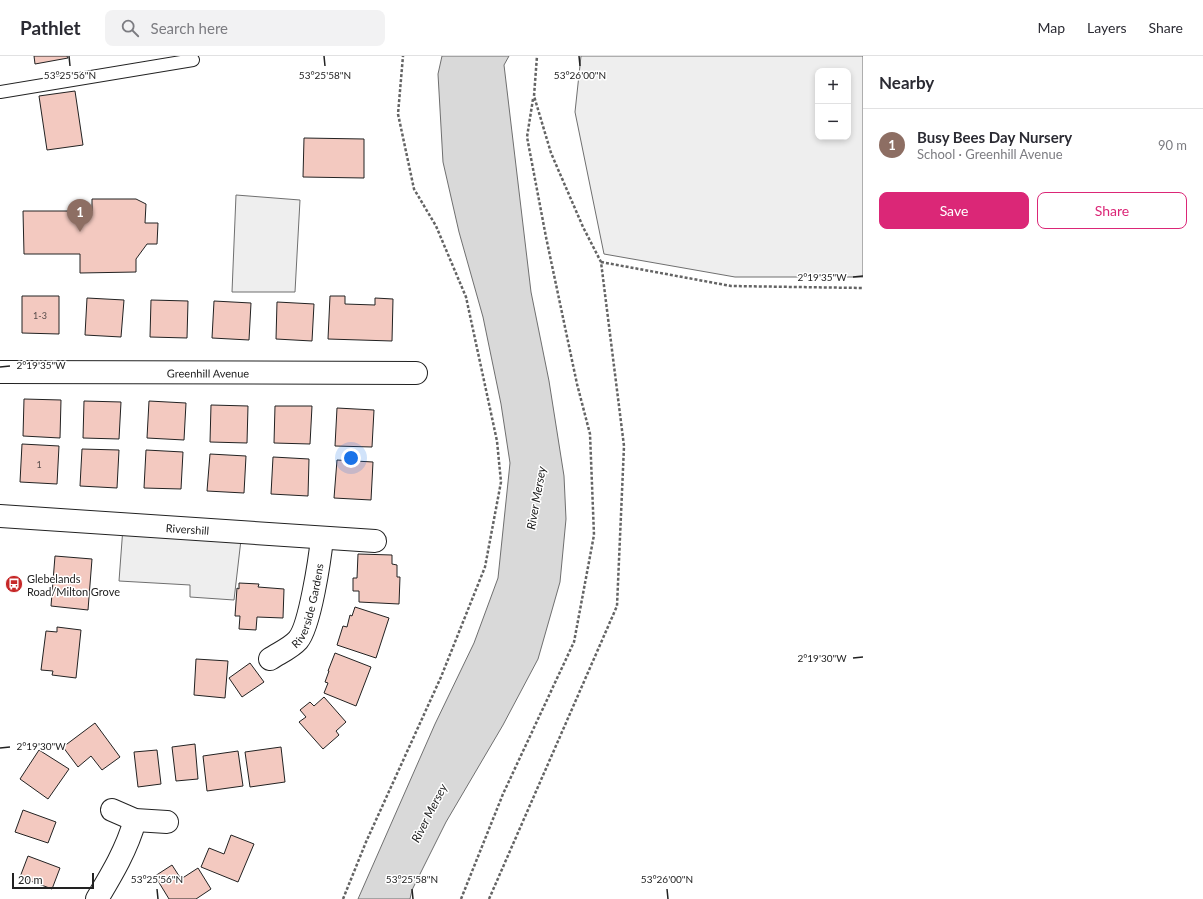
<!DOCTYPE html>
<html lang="en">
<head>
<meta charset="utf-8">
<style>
  :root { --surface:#fff; --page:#f2f2f3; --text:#2b2b33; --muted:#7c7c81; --line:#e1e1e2; --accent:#db2777 }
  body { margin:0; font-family:Lato,sans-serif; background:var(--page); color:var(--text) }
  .controls { position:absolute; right:12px; top:12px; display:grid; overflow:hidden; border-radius:8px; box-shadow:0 2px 6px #0003 }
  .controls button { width:36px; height:36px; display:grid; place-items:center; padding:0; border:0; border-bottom:1px solid var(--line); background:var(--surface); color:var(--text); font:20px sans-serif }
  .scale { position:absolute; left:12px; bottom:10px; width:82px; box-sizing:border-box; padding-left:4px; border:2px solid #222; border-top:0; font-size:11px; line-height:14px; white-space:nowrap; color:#222; -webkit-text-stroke:3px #fff; paint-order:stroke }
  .you { position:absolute; left:351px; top:402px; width:14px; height:14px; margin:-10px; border:3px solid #fff; border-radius:50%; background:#1a73e8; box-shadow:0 0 0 6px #1a73e833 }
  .badge { display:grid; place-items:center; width:26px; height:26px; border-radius:50%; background:var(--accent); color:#fff; font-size:13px; font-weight:700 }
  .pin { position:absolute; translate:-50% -33px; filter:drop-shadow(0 1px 2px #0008) }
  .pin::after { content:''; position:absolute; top:21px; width:14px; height:12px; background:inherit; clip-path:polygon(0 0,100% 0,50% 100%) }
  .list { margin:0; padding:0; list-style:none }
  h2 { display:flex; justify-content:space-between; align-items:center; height:52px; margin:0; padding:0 16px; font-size:17px }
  h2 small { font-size:13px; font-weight:400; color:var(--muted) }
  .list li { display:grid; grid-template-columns:26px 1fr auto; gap:12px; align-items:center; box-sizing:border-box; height:72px; padding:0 16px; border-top:1px solid var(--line) }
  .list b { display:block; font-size:15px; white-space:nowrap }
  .list p { margin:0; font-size:13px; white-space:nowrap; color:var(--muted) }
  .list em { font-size:13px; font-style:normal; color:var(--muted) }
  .actions { display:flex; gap:8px; padding:12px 16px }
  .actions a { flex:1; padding:9px 0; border:1px solid var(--accent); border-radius:8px; text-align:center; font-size:14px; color:var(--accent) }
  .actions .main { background:var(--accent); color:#fff }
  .icon { flex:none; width:22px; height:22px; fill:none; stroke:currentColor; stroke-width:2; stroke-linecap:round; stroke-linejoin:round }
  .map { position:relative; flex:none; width:863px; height:843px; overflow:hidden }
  header { display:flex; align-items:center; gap:24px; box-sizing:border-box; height:56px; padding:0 20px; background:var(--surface); border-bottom:1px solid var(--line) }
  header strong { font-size:19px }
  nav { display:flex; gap:22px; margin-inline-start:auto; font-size:14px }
  .search { width:280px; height:36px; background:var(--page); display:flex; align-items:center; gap:10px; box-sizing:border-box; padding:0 14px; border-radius:8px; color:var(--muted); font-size:15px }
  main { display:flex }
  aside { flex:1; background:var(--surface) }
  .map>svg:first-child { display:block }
  .green { fill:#eee; stroke:#6f6f6f; fill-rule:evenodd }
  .water { fill:#d9d9d9; stroke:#6f6f6f }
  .building { fill:#f3c9c0; stroke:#222 }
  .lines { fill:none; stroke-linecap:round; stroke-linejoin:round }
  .service-casing { stroke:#222; stroke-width:14 }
  .minor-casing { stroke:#222; stroke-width:24 }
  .path { stroke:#646464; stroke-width:2.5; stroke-dasharray:3 2; stroke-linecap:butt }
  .service { stroke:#fff; stroke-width:12 }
  .minor { stroke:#fff; stroke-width:22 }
  .ticks { fill:none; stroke:#222; stroke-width:1.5 }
  .labels { text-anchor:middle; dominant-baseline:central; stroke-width:3; stroke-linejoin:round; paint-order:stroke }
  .number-label { font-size:9px; fill:#564c4a }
  .street-label { font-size:11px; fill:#222; stroke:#fff }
  .poi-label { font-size:11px; fill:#222; stroke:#fff; text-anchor:start }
  .water-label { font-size:12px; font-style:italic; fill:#222; stroke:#fff }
  .ticks-label { font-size:10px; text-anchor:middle; fill:#222; stroke:#fff; stroke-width:3; stroke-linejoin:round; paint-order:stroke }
</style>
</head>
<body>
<header>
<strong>Pathlet</strong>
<div class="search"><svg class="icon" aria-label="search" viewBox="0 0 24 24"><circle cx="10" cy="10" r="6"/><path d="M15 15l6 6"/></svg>Search here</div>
<nav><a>Map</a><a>Layers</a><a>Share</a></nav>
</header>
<main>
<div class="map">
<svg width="863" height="843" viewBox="0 0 863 843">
  <rect width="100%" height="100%" fill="#fff"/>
  <g class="green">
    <path d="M581,0H863V221H735L604,198L575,56ZM818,15H848V81H818Z"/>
    <polygon points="236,139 300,144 295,236 232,236"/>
    <polygon points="123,471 242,475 234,544 190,541 190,529 119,525"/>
  </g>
  <polygon class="water" points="442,0 509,0 504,9 531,236 549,325 564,420 566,463 560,526 538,603 503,669 446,766 412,834 410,843 358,843 435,668 474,587 498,522 510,407 501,348 483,261 459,176 443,106 438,18"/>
  <g class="building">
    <polygon points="34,0 67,0 68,2 35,8"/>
    <polygon points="75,35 83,89 47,94 39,40"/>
    <polygon points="304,82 364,83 364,122 303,121"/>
    <polygon points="92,143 136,143 146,148 145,167 158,167 157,188 147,188 136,203 136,216 80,217 80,198 24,198 23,155 92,155"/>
    <polygon points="22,240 59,240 59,278 22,277"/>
    <polygon points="330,240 345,240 345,248 375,249 375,242 393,243 392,285 328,283"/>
    <polygon points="87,242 124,244 121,281 85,279"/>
    <polygon points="151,244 188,245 187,282 150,281"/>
    <polygon points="214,245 251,247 249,284 212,282"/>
    <polygon points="277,246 314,248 312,285 276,283"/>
    <polygon points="24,343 61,344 60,382 23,380"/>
    <polygon points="84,345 121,346 119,383 83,382"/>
    <polygon points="149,345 186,347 184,384 147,382"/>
    <polygon points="211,349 248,350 247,387 210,386"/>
    <polygon points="275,350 312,350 310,388 274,387"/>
    <polygon points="337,352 374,354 372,391 335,390"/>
    <polygon points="22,388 59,390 57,428 20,426"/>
    <polygon points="82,393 119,394 117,432 80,430"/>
    <polygon points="146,394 183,396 181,433 144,432"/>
    <polygon points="210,398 246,400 244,437 207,435"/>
    <polygon points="273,401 309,403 308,440 271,438"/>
    <polygon points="337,404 373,406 371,444 334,442"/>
    <polygon points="358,498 392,499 392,508 397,509 397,521 400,521 399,548 359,546 359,535 353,535 353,522 357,522"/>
    <polygon points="55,500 92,503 88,554 51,550"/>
    <polygon points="239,527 259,528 258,531 284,533 283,562 257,561 256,574 239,573 240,560 235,560 237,532 239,533"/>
    <polygon points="355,551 389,562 376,602 337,589 343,570 347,571 350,559 352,560"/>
    <polygon points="57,571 81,574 76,622 52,619 53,615 41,614 46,575 57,576"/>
    <polygon points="335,597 371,611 356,650 324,637 328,627 325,626 329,615 328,615"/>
    <polygon points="196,603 228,605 225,642 194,639"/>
    <polygon points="250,607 264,626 242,641 229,622"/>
    <polygon points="324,641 346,666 336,675 339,679 323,693 299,666 306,661 300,654 310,646 314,650"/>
    <polygon points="95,667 120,701 102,714 91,700 78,711 63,691"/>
    <polygon points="195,688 198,723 176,725 172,691"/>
    <polygon points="281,691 285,726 250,731 245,696"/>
    <polygon points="39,694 69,713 48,743 20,723"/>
    <polygon points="157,694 161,728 138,731 134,696"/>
    <polygon points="238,695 243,730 207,735 203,700"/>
    <polygon points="23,754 56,766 48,787 15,776"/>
    <polygon points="231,779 254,788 238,826 201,811 209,792 224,798"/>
    <polygon points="28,800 60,812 52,833 20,821"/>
    <polygon points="172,809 181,823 198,812 211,833 196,843 169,843 155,820"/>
  </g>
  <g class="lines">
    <defs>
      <polyline id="service" points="0,36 193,4"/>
      <g id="minor">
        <path id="s1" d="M0,316L416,317"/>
        <path id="s2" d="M0,460L375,485"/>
        <path id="s3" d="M270,603C279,597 291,592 298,584C310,570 320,502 322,482"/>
        <polyline points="112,754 135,764 167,766"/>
        <path d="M97,843C112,818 127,793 135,764"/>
      </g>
    </defs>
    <use href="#service" class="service-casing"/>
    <use href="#minor" class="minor-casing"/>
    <g class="path">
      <polyline points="601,206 731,230 863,232"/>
      <polyline points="343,843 366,786 441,621 485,511 501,426 497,385 466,241 436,170 414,133 398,58 403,0"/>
      <polyline points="461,843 503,738 574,586 594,479 590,378 577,328 546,181 527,81 533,43"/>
      <polyline points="489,843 617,550 624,390 601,206 583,171 551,97 534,40 537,0"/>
    </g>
    <use href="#service" class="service"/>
    <use href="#minor" class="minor"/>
  </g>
  <path class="ticks" d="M69,0L70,10M324,0L325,10M579,0L580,10M853,221L863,220M0,311L10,310M853,602L863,601M0,692L10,691M157,833L158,843M412,833L413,843M667,833L668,843"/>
  <defs>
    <symbol id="bus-disc" viewBox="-11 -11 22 22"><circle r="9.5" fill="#c62828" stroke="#fff"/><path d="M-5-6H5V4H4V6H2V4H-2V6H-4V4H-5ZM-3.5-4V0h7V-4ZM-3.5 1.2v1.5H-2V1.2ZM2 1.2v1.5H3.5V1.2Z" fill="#fff"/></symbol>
  </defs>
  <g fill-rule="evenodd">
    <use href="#bus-disc" x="4" y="518" width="20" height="20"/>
  </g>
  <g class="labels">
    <g class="number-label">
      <text x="40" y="259">1-3</text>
      <text x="39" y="408">1</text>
    </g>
    <g class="street-label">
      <text stroke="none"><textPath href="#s1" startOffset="208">Greenhill Avenue</textPath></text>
      <text stroke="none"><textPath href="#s2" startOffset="188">Rivershill</textPath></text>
      <text stroke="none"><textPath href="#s3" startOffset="70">Riverside Gardens</textPath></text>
    </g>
    <g class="poi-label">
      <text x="27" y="522">Glebelands<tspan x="27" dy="13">Road/Milton Grove</tspan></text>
    </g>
    <g class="water-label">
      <text transform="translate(536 442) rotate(-80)">River Mersey</text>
      <text transform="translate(429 757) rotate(-63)">River Mersey</text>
    </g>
  </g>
  <g class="ticks-label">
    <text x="70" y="23">53°25'56"N</text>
    <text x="325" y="23">53°25'58"N</text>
    <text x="580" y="23">53°26'00"N</text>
    <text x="822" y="225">2°19'35"W</text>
    <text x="41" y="313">2°19'35"W</text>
    <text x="822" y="606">2°19'30"W</text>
    <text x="41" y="694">2°19'30"W</text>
    <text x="157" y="827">53°25'56"N</text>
    <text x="412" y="827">53°25'58"N</text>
    <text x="667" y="827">53°26'00"N</text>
  </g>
</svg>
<div class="controls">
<button>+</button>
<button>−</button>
</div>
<div class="scale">20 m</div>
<div class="you"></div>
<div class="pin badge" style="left:80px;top:176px;background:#8d6e63">1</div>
</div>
<aside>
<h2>Nearby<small></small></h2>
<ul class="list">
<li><span class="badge" style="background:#8d6e63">1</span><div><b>Busy Bees Day Nursery</b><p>School · Greenhill Avenue</p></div><em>90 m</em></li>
</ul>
<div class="actions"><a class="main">Save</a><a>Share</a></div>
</aside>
</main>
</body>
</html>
